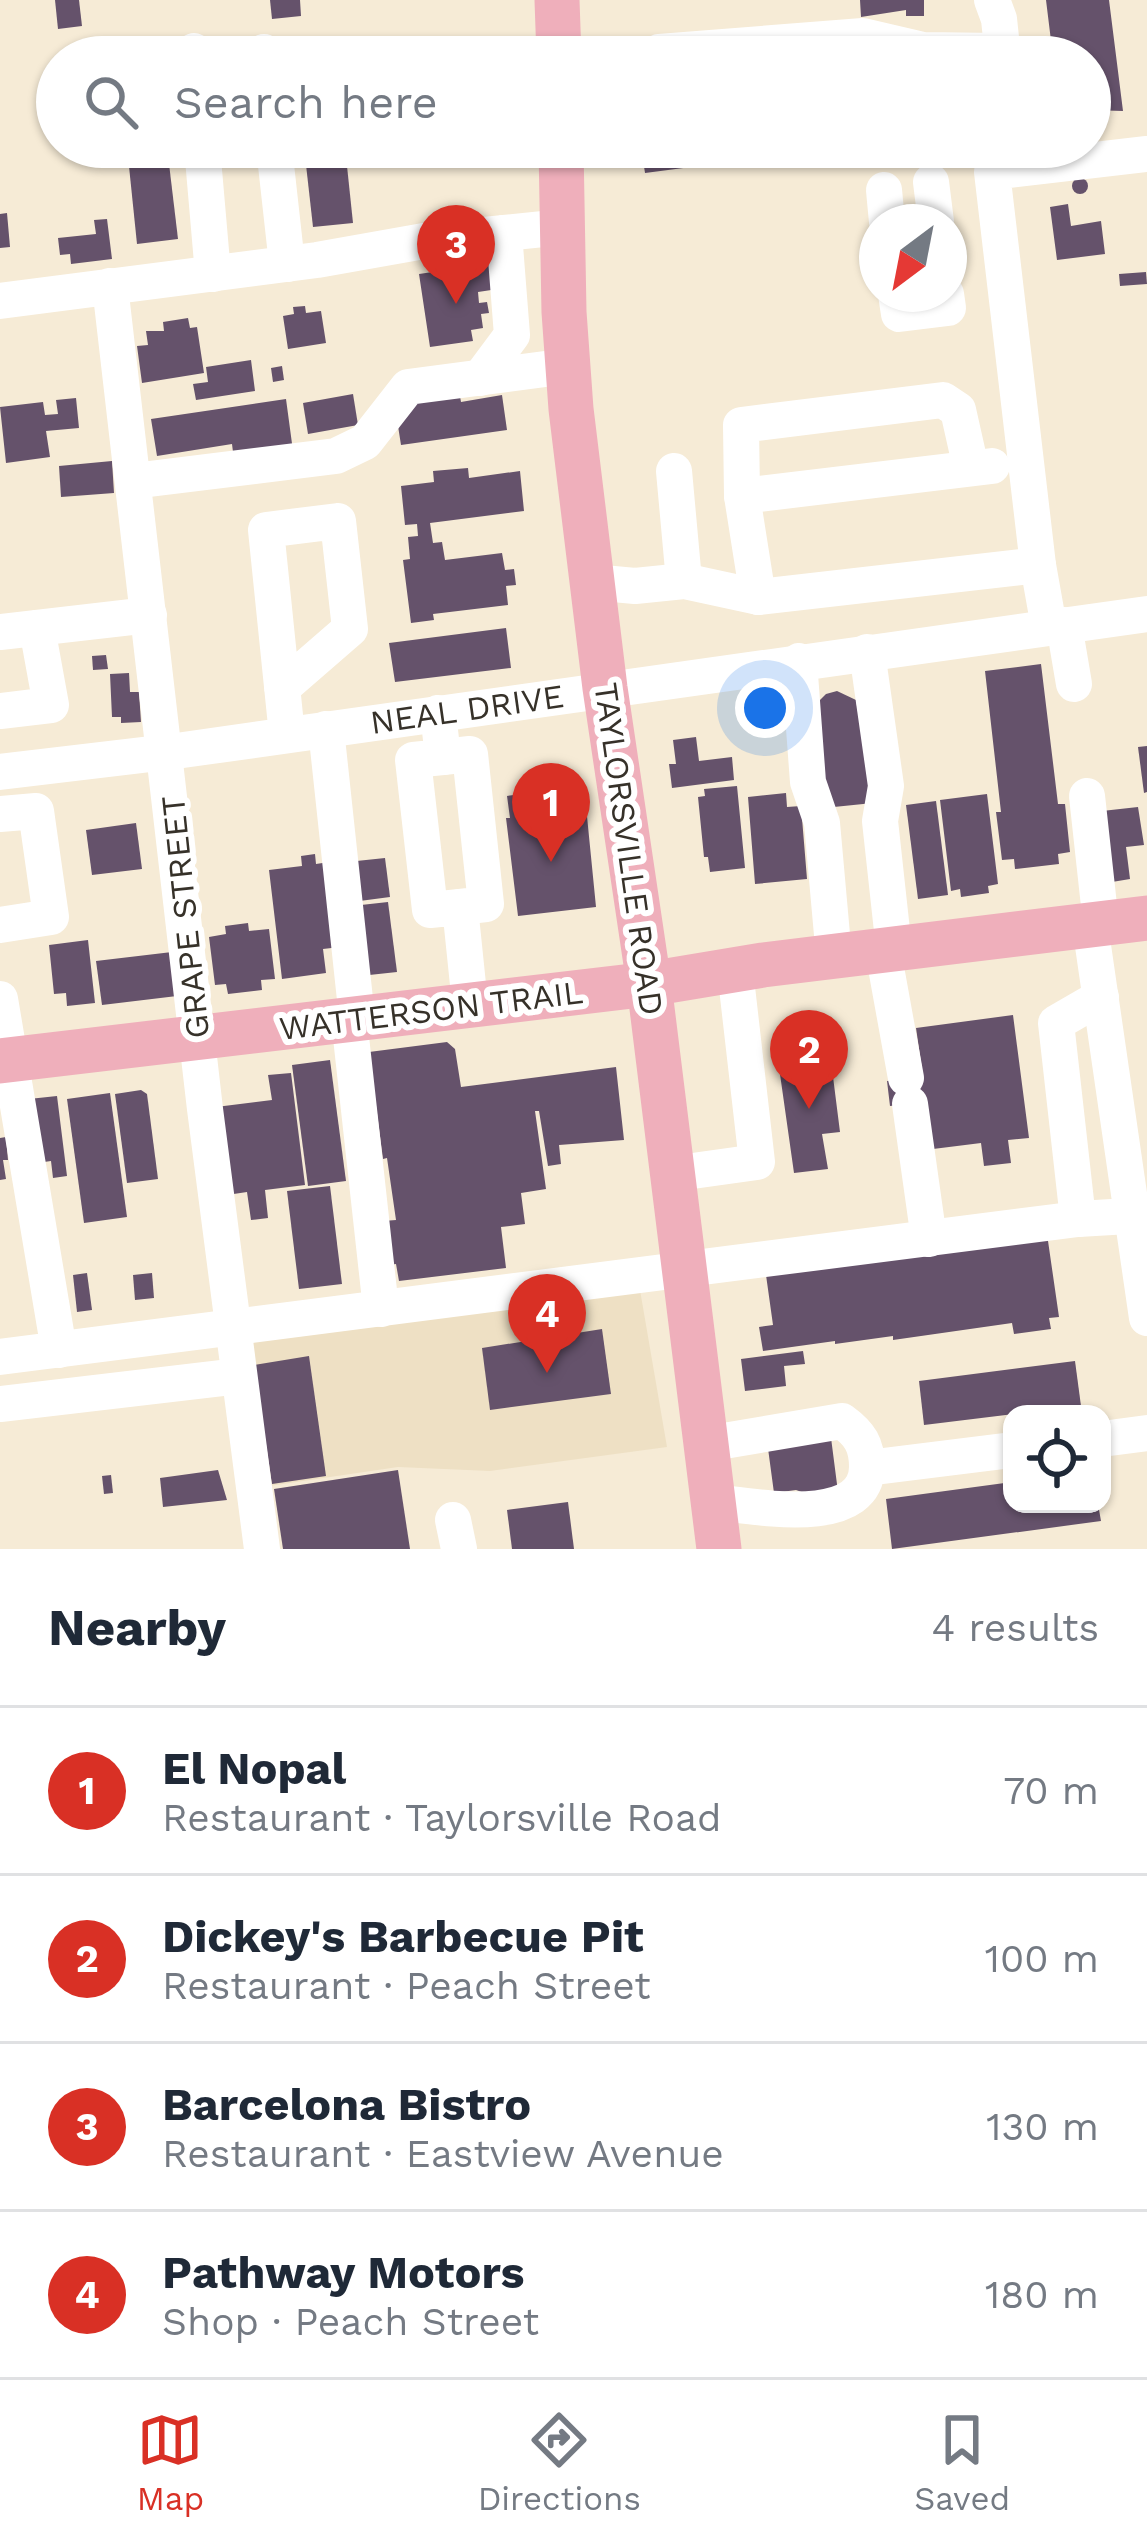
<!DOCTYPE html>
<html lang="en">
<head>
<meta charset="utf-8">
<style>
  :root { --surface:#fff; --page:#f6f6f7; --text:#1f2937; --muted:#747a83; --line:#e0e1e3; --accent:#d93025 }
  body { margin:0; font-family:"Work Sans",sans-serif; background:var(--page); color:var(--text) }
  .controls { position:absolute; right:36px; bottom:36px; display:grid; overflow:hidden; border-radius:24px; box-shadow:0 3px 9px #0004 }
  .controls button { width:108px; height:108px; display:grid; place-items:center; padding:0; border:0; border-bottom:3px solid var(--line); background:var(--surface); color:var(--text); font:60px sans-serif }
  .compass { position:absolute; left:859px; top:204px; width:108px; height:108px; border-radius:50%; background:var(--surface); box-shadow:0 3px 9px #0004; rotate:212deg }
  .you { position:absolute; left:765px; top:708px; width:42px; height:42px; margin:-30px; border:9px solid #fff; border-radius:50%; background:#1a73e8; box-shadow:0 0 0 18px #1a73e833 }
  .badge { display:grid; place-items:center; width:78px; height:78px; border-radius:50%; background:var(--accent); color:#fff; font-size:39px; font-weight:700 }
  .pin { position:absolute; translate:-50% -99px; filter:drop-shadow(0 3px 6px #0008) }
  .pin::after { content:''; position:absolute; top:63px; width:42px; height:36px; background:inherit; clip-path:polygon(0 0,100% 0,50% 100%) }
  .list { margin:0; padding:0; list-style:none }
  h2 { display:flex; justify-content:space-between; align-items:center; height:156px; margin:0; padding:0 48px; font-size:51px }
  h2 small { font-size:39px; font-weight:400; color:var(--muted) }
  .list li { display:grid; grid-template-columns:78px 1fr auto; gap:36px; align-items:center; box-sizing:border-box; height:168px; padding:0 48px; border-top:3px solid var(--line) }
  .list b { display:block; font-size:45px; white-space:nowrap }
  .list p { margin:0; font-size:39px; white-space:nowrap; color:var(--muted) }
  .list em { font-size:39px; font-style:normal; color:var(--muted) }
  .icon { flex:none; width:66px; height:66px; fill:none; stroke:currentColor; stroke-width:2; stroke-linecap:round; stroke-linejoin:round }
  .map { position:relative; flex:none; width:1147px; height:1549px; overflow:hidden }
  .search { position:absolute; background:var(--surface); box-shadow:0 3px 9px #0004; left:36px; right:36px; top:36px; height:132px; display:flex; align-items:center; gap:30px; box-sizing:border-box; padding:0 42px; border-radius:66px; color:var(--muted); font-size:45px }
  .sheet { height:828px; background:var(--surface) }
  nav { display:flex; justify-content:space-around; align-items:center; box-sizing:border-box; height:168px; border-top:3px solid var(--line); background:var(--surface); font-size:33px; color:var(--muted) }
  nav a { display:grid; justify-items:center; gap:6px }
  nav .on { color:var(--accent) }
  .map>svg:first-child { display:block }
  .built { fill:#eee0c4 }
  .building { fill:#65526b }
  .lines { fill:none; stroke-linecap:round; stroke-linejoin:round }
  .minor { stroke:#fff; stroke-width:36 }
  .major { stroke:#efafbb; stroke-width:45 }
  .labels { text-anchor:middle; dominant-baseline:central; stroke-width:12; stroke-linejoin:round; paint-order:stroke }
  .street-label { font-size:33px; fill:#363129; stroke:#fff }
</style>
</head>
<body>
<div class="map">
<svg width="1147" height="1549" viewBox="0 0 1147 1549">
  <rect width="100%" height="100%" fill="#f6ebd6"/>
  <polygon class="built" points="640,1290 667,1447 490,1471 398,1467 269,1486 247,1338 528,1304 533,1330 584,1322 581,1297"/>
  <g class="building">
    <polygon points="55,0 79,0 82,26 58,29"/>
    <polygon points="270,0 300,0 301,16 272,19"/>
    <polygon points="860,0 924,0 924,16 906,16 906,10 861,17"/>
    <polygon points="1046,0 1109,0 1123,111 1090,110 1090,57 1053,57"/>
    <polygon points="127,147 167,147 178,239 137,244"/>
    <polygon points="304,147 345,147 353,223 313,227"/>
    <polygon points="388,147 427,147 427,161 388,162"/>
    <polygon points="641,147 822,147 822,150 645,173"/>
    <circle cx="1080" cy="186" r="8"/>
    <polygon points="1068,204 1071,226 1101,221 1105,254 1057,260 1050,207"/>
    <polygon points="7,213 10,247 0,248 0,214"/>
    <polygon points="107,219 112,259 71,264 70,254 60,255 58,238 96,234 94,220"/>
    <polygon points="494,263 498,289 478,292 479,303 487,302 489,313 481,314 483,328 471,330 473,341 430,347 419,274"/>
    <polygon points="1146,272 1147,284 1120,286 1119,274"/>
    <polygon points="305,306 306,313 321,311 326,343 288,349 283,316 294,314 293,307"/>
    <polygon points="188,318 190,328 197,327 204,373 142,383 137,346 148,345 146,331 164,331 163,322"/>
    <polygon points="251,360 255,391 196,400 193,384 208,382 206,367"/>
    <polygon points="282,366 284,380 273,382 271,368"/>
    <polygon points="353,394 358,425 308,434 303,403"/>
    <polygon points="502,395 507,430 401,445 395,407 460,396 461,402"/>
    <polygon points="76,398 79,428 46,431 50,457 6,463 0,407 43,402 45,415 58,414 56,400"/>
    <polygon points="286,399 293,451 234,460 232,444 157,456 151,419"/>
    <polygon points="112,461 114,493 61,497 59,466"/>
    <polygon points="468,468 469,478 520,471 524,511 430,523 433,543 442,542 445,560 502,553 505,570 514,569 516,585 506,586 508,605 433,614 434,620 411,623 403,560 410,559 408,537 418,536 417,524 405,525 401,486 434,482 433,471"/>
    <polygon points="506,628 511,668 395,682 389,643"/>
    <polygon points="106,655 108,669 93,670 92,656"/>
    <polygon points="1041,664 1058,804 1065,804 1070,852 1058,854 1059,864 1015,869 1014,859 1002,860 996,812 1001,812 985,671"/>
    <polygon points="129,673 130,692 139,692 141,722 121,723 121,717 112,717 110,674"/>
    <polygon points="837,691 856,700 873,803 824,808 815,705 826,694"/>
    <polygon points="696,737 699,761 732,757 734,780 672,788 669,764 676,764 673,740"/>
    <polygon points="1147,746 1147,792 1144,793 1138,747"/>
    <polygon points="584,786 596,907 518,916 506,818 510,818 507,796"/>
    <polygon points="737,786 745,868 710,872 708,857 704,857 698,797 705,796 704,789"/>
    <polygon points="786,793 787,807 801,806 807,879 755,884 748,797"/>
    <polygon points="987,794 998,884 988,886 989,893 961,897 960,889 951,891 940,800"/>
    <polygon points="936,801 948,895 918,899 906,805"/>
    <polygon points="1138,807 1144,845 1126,847 1130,879 1112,882 1093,812"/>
    <polygon points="136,823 142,869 92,875 86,830"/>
    <polygon points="315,854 316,864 329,862 340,947 323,949 326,973 282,979 269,870 302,866 301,856"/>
    <polygon points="385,858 390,897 352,902 347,862"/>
    <polygon points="388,902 397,972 360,976 352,906"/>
    <polygon points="248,923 249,931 269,929 275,979 261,980 262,990 228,994 226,984 215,985 209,937 226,934 225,926"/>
    <polygon points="88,940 95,1003 67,1006 66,993 54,994 49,945"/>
    <polygon points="172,952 177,996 102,1005 96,961"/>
    <polygon points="1013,1015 1029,1138 1008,1140 1011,1163 984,1166 981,1143 933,1149 926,1102 890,1106 887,1081 923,1076 916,1028"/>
    <polygon points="447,1042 455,1049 461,1087 616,1067 624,1140 559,1145 561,1164 548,1166 539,1111 535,1111 546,1189 521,1193 525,1224 501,1227 506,1268 399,1281 396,1264 389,1265 383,1221 396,1220 387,1158 383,1159 369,1052"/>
    <polygon points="830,1053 840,1132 822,1134 828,1169 794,1173 778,1060"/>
    <polygon points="330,1060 346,1181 308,1186 292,1065"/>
    <polygon points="291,1073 305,1185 265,1190 268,1218 251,1220 247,1192 227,1195 216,1107 272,1100 268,1075"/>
    <polygon points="141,1090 147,1094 158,1179 127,1183 115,1094"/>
    <polygon points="110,1093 127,1217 84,1223 67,1099"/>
    <polygon points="57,1096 67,1176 53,1178 51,1161 37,1163 29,1099"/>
    <polygon points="6,1137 8,1160 3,1160 6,1179 0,1180 0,1138"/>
    <polygon points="330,1186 342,1284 299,1289 287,1191"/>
    <polygon points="1047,1234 1059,1317 1049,1318 1051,1329 1014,1334 1012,1323 893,1340 893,1336 835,1344 835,1341 763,1351 759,1327 773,1325 766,1275"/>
    <polygon points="87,1273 92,1310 77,1312 73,1275"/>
    <polygon points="152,1273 154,1298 135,1300 133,1275"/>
    <polygon points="549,1301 575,1301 577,1315 551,1321"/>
    <polygon points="602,1329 611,1394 490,1410 482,1348"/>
    <polygon points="803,1351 805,1364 784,1366 786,1386 745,1391 741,1359"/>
    <polygon points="309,1356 326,1476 272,1484 254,1365"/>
    <polygon points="1075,1361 1081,1406 924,1425 919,1381"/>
    <polygon points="830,1430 838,1492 813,1496 796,1490 774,1493 767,1441"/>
    <polygon points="218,1470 227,1500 163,1507 160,1478"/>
    <polygon points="398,1470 410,1549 283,1549 274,1489"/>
    <polygon points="111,1475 113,1493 104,1494 102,1476"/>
    <polygon points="1012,1482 1012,1504 1098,1504 1101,1521 892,1549 886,1499"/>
    <polygon points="568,1502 574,1549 512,1549 507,1510"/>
  </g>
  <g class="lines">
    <g class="minor">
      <polyline points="992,0 999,19 1003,57"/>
      <polyline points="194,51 195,57"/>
      <polyline points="264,52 264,57"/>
      <polyline points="659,52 863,36 923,50 1002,51"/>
      <polyline points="202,147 213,274"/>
      <polyline points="274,147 287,264"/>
      <polyline points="931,182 936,222"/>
      <polyline points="884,190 887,222"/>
      <polyline points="110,286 205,1109 262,1549"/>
      <polyline points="896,294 899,314 948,308 946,294"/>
      <polyline points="0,301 317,260 424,241 563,227"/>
      <polyline points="480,378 512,335 504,233"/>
      <polyline points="674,471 684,581"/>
      <polyline points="133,481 336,456 365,442 408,387 568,366"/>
      <polyline points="742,496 992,466"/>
      <polyline points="1038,565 992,172 1147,154"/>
      <polyline points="592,582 635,586 684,581 758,597 1038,565 1049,627"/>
      <polyline points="758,597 742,496 741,425 943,400 958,410 971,468"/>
      <polyline points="1064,625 1074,684"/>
      <polyline points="0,632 149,615"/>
      <polyline points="867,652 886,786 880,821 894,949"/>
      <polyline points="799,661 808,782 822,823 834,957"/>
      <polyline points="282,688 350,629 338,521 266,530 287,735"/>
      <polyline points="0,711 51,705 37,628"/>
      <polyline points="438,713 443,757 413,760 430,910 460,907 470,1004"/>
      <polyline points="326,729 357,1018"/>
      <polyline points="443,757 470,754 486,904 460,907"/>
      <polyline points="0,772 176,751 1147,614"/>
      <polyline points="1087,796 1101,924"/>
      <polyline points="0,814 36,811 51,917 0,925"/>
      <polyline points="1090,925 1147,1318"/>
      <polyline points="883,951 906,1078"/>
      <polyline points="0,999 59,1350"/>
      <polyline points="349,1019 381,1309"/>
      <polyline points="910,1104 929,1239"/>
      <polyline points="671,1174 757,1162 735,970"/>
      <polyline points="1078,1219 1056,1023 1101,997"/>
      <polyline points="0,1357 1078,1219 1147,1215"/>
      <polyline points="0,1404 239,1376"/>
      <polyline points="1102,1439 1147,1433"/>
      <path d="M706,1444L842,1421C860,1434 867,1445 867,1467C866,1529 754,1506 713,1502"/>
      <polyline points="867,1468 1012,1450"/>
      <polyline points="453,1520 459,1549"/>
    </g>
    <g class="major">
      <polyline points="557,0 559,57"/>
      <polyline points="561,147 564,312 571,409 605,688 649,984 719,1549"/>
      <polyline points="0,1061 649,984 763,965 1147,918"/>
    </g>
  </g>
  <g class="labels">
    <g class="street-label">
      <text transform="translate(467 709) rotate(-8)">NEAL DRIVE</text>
      <text transform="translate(629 849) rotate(82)">TAYLORSVILLE ROAD</text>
      <text transform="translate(185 917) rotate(-96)">GRAPE STREET</text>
      <text transform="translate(431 1010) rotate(-7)">WATTERSON TRAIL</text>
    </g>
  </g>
</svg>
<div class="controls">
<button><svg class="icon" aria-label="locate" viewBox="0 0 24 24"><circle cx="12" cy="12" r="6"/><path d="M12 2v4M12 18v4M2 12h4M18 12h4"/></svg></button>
</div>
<svg class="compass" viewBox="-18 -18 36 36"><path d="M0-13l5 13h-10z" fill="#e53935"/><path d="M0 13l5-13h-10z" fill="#747a83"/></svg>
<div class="you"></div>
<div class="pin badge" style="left:551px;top:862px">1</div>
<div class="pin badge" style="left:809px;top:1109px">2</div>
<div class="pin badge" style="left:456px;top:304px">3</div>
<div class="pin badge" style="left:547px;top:1373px">4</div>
<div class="search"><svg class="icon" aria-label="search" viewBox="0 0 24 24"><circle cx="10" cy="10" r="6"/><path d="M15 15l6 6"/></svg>Search here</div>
</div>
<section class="sheet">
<h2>Nearby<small>4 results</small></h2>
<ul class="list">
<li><span class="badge">1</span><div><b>El Nopal</b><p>Restaurant · Taylorsville Road</p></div><em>70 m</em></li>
<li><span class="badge">2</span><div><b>Dickey's Barbecue Pit</b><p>Restaurant · Peach Street</p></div><em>100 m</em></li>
<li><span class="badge">3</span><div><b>Barcelona Bistro</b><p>Restaurant · Eastview Avenue</p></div><em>130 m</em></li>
<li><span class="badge">4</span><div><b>Pathway Motors</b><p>Shop · Peach Street</p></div><em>180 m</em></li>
</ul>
</section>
<nav>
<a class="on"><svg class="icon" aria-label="map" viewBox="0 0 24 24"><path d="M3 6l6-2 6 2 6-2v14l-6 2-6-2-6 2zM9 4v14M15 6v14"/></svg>Map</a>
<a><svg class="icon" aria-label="directions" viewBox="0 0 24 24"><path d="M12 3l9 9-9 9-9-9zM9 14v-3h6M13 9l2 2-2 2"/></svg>Directions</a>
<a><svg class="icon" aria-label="saved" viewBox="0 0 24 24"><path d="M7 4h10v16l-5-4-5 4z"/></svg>Saved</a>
</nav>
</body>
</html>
